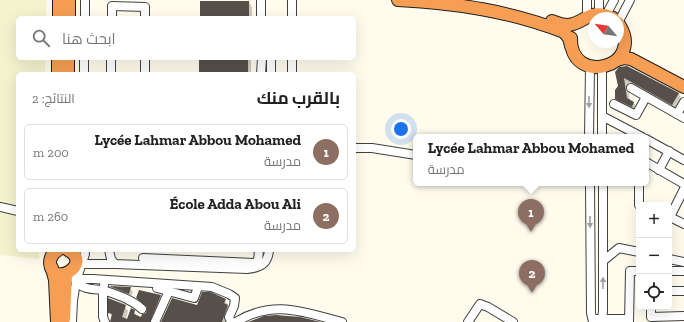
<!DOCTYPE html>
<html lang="ar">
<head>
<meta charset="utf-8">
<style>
  :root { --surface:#fff; --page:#f2f2f2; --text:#222; --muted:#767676; --line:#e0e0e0; --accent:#db2777 }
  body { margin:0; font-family:"Zilla Slab",Cairo,serif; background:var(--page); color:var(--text); direction:rtl }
  .controls { position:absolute; right:12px; bottom:12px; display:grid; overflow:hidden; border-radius:6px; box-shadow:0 4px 16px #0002 }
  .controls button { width:36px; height:36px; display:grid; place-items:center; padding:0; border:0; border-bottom:1px solid var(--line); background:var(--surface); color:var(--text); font:20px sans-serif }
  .compass { position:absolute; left:588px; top:12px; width:36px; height:36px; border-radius:50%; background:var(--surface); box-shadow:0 4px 16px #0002; rotate:299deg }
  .you { position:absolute; left:401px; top:129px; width:14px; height:14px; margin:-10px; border:3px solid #fff; border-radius:50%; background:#1a73e8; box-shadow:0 0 0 6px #1a73e833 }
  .badge { display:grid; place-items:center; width:26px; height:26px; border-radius:50%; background:var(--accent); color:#fff; font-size:13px; font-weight:700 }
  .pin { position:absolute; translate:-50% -33px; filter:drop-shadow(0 1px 2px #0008) }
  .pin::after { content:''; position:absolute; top:21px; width:14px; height:12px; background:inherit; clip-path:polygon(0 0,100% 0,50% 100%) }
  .popup { position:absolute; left:413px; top:134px; width:236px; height:52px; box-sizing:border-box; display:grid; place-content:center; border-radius:6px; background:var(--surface); filter:drop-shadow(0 1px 3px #0005); font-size:13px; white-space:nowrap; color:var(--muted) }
  .popup b { font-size:15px; color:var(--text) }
  .popup::after { content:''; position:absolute; left:50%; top:100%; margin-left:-8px; border:8px solid transparent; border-top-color:var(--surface) }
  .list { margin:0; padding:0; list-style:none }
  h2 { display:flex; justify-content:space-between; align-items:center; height:52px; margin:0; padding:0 16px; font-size:17px }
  h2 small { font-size:13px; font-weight:400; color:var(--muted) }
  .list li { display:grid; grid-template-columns:26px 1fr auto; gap:12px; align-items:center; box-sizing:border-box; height:56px; margin:0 8px 8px; padding:0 8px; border:1px solid var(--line); border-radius:6px }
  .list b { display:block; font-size:15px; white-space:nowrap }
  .list p { margin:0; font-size:13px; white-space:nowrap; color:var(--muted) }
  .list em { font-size:13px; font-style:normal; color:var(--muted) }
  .icon { flex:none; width:22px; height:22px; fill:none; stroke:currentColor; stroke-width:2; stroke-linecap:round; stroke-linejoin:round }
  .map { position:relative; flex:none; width:684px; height:322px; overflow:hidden; direction:ltr }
  .search { position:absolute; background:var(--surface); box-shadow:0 4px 16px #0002; left:16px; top:16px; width:340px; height:44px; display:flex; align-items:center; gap:10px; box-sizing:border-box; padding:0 14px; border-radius:6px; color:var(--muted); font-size:15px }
  .panel { position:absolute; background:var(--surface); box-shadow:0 4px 16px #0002; left:16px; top:72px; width:340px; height:180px; border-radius:6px; direction:rtl }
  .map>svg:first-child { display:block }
  .farmland { fill:#f5f2ce }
  .shadow { fill:#0003 }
  .building { fill:#574f4a }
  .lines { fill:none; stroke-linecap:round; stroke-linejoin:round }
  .minor-casing { stroke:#414141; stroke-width:10 }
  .highway-casing { stroke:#1f1f1f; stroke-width:14 }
  .minor { stroke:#fff; stroke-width:8 }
  .highway { stroke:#f79e55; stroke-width:12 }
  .oneway { fill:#9f9f9f }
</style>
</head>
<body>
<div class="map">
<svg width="684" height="322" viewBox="0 0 684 322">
  <rect width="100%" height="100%" fill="#fffcee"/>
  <polygon class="farmland" points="0,0 47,0 46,18 18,18 18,58 45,58 45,74 18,74 18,250 39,250 39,259 0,255"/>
  <g class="shadow">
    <polygon points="249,2 252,7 252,18 201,18"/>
    <rect x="200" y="58" width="51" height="16"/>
    <polygon points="616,72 679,94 683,102 677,112 628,84 630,101 634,103 638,111 621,107 616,98 619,86"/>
    <polygon points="111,287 130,288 133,292 131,297 113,290"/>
    <polygon points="161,296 164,301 154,322 112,322 113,318 110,313 125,306 128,311 126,319 128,320 134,311 137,316 141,318 148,311 140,303 137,298"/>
    <polygon points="225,300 231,311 226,322 162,322 198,306"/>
  </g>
  <g class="building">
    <rect x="200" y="1" width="49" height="17"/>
    <rect x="199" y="58" width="49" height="16"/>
    <polygon points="627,66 679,93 672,105 624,78 627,98 634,102 632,107 615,99 615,90 618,86 615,72 619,67"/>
    <polygon points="109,286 131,287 129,294"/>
    <polygon points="139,290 161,295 150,322 110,322 112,314 108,313 108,298 126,305 122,317 127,319 131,308 135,310 134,314 141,317 142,314 146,313 147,307 136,298"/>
    <polygon points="202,292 211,292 226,299 224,303 228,305 222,322 161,322 172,298 197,305"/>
    <polygon points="276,315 300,317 321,322 248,322 264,316"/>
  </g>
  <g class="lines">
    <defs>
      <g id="minor">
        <polyline points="261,0 261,18"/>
        <polyline points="292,0 292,18"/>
        <polyline points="587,0 587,16"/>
        <polyline points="599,0 599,14"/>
        <polyline points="606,15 614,0"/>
        <polyline points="85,18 85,0"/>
        <polyline points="112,18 112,6 145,7 145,18"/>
        <polyline points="618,23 630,0"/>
        <polyline points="292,58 292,74"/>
        <polyline points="602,67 602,137"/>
        <polyline points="84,74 84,58"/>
        <polyline points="111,74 111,58"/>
        <polyline points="145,74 145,58"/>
        <polyline points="261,74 262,58"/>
        <polyline points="271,74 271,58"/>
        <polyline points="631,88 684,118"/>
        <polyline points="614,104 636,115 646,97"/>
        <polyline points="677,114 684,102"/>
        <polyline points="602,116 642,137"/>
        <polyline points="589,137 590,67"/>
        <polyline points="646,139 684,160"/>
        <polyline points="354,148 372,148 416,155"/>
        <polyline points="646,162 684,184"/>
        <polyline points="659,170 669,151"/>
        <polyline points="590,183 591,313 593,322"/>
        <polyline points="639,183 639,205"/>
        <polyline points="684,189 670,217 684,224"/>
        <polyline points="0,207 18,211"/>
        <path d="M109,250L111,259L115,264L247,269C260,268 268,264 269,250"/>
        <path d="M143,258L254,263C260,260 258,256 259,250"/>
        <polyline points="669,259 684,262"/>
        <polyline points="603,261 619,248 639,252"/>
        <polyline points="75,264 115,264"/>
        <polyline points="669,271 684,271"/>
        <polyline points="70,273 76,281 82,279 93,279 212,287 229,294 235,298 234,306 229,317 231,322"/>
        <polyline points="76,281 85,254 84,250"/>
        <path d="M104,285L103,290C117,295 131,299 142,309"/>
        <polyline points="157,288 194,298 198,287"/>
        <polyline points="669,291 684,291"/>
        <polyline points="651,307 651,317 684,316"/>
        <polyline points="597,319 629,319"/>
        <path d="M72,322L73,301L76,281C83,290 93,289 103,290V317L105,322"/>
        <polyline points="155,322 169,291"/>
        <path d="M236,322C274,299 303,312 342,322"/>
        <polyline points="468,322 480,304 488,307 513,322"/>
        <polyline points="601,322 603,312 603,183"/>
        <polyline points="629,322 630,271 639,271"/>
      </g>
      <g id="highway">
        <path d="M398,0C457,3 509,11 564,32L569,38L571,46"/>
        <polyline points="59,18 59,0"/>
        <polyline points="69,18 69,0"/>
        <path d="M552,21C557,23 563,25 568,25C587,23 588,7 613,18"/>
        <path d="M571,38C570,88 648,67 618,23"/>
        <polyline points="617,60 624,58 631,59 684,87"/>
        <polyline points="58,74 58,58"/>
        <polyline points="68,74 68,58"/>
        <path d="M58,250C53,253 50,257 50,263C52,289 94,264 68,250"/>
        <polyline points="52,268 55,280 57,322"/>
        <polyline points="64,319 66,274"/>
      </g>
    </defs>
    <use href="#minor" class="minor-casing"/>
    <use href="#highway" class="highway-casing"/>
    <use href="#minor" class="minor"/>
    <use href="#highway" class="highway"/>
  </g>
  <defs><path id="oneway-solid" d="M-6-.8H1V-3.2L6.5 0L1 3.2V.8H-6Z"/></defs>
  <g class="oneway">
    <use href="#oneway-solid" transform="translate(589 102) rotate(90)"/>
    <use href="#oneway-solid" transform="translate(590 222) rotate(89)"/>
    <use href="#oneway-solid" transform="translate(603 283) rotate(-90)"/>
  </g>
</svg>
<div class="controls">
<button>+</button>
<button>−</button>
<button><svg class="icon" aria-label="locate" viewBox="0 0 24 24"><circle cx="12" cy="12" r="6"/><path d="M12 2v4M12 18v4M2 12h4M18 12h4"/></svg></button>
</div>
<svg class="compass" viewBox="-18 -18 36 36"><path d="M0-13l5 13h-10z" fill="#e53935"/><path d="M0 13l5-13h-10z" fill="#767676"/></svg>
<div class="you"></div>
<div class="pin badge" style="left:531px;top:232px;background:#8d6e63">1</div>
<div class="popup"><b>Lycée Lahmar Abbou Mohamed</b>مدرسة</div>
<div class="pin badge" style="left:532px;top:293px;background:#8d6e63">2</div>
<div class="search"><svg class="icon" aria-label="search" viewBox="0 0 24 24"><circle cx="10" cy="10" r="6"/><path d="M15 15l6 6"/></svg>ابحث هنا</div>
<section class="panel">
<h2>بالقرب منك<small>النتائج: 2</small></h2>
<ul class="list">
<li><span class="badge" style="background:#8d6e63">1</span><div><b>Lycée Lahmar Abbou Mohamed</b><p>مدرسة</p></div><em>200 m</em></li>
<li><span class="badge" style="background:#8d6e63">2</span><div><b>École Adda Abou Ali</b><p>مدرسة</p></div><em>260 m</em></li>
</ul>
</section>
</div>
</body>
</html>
